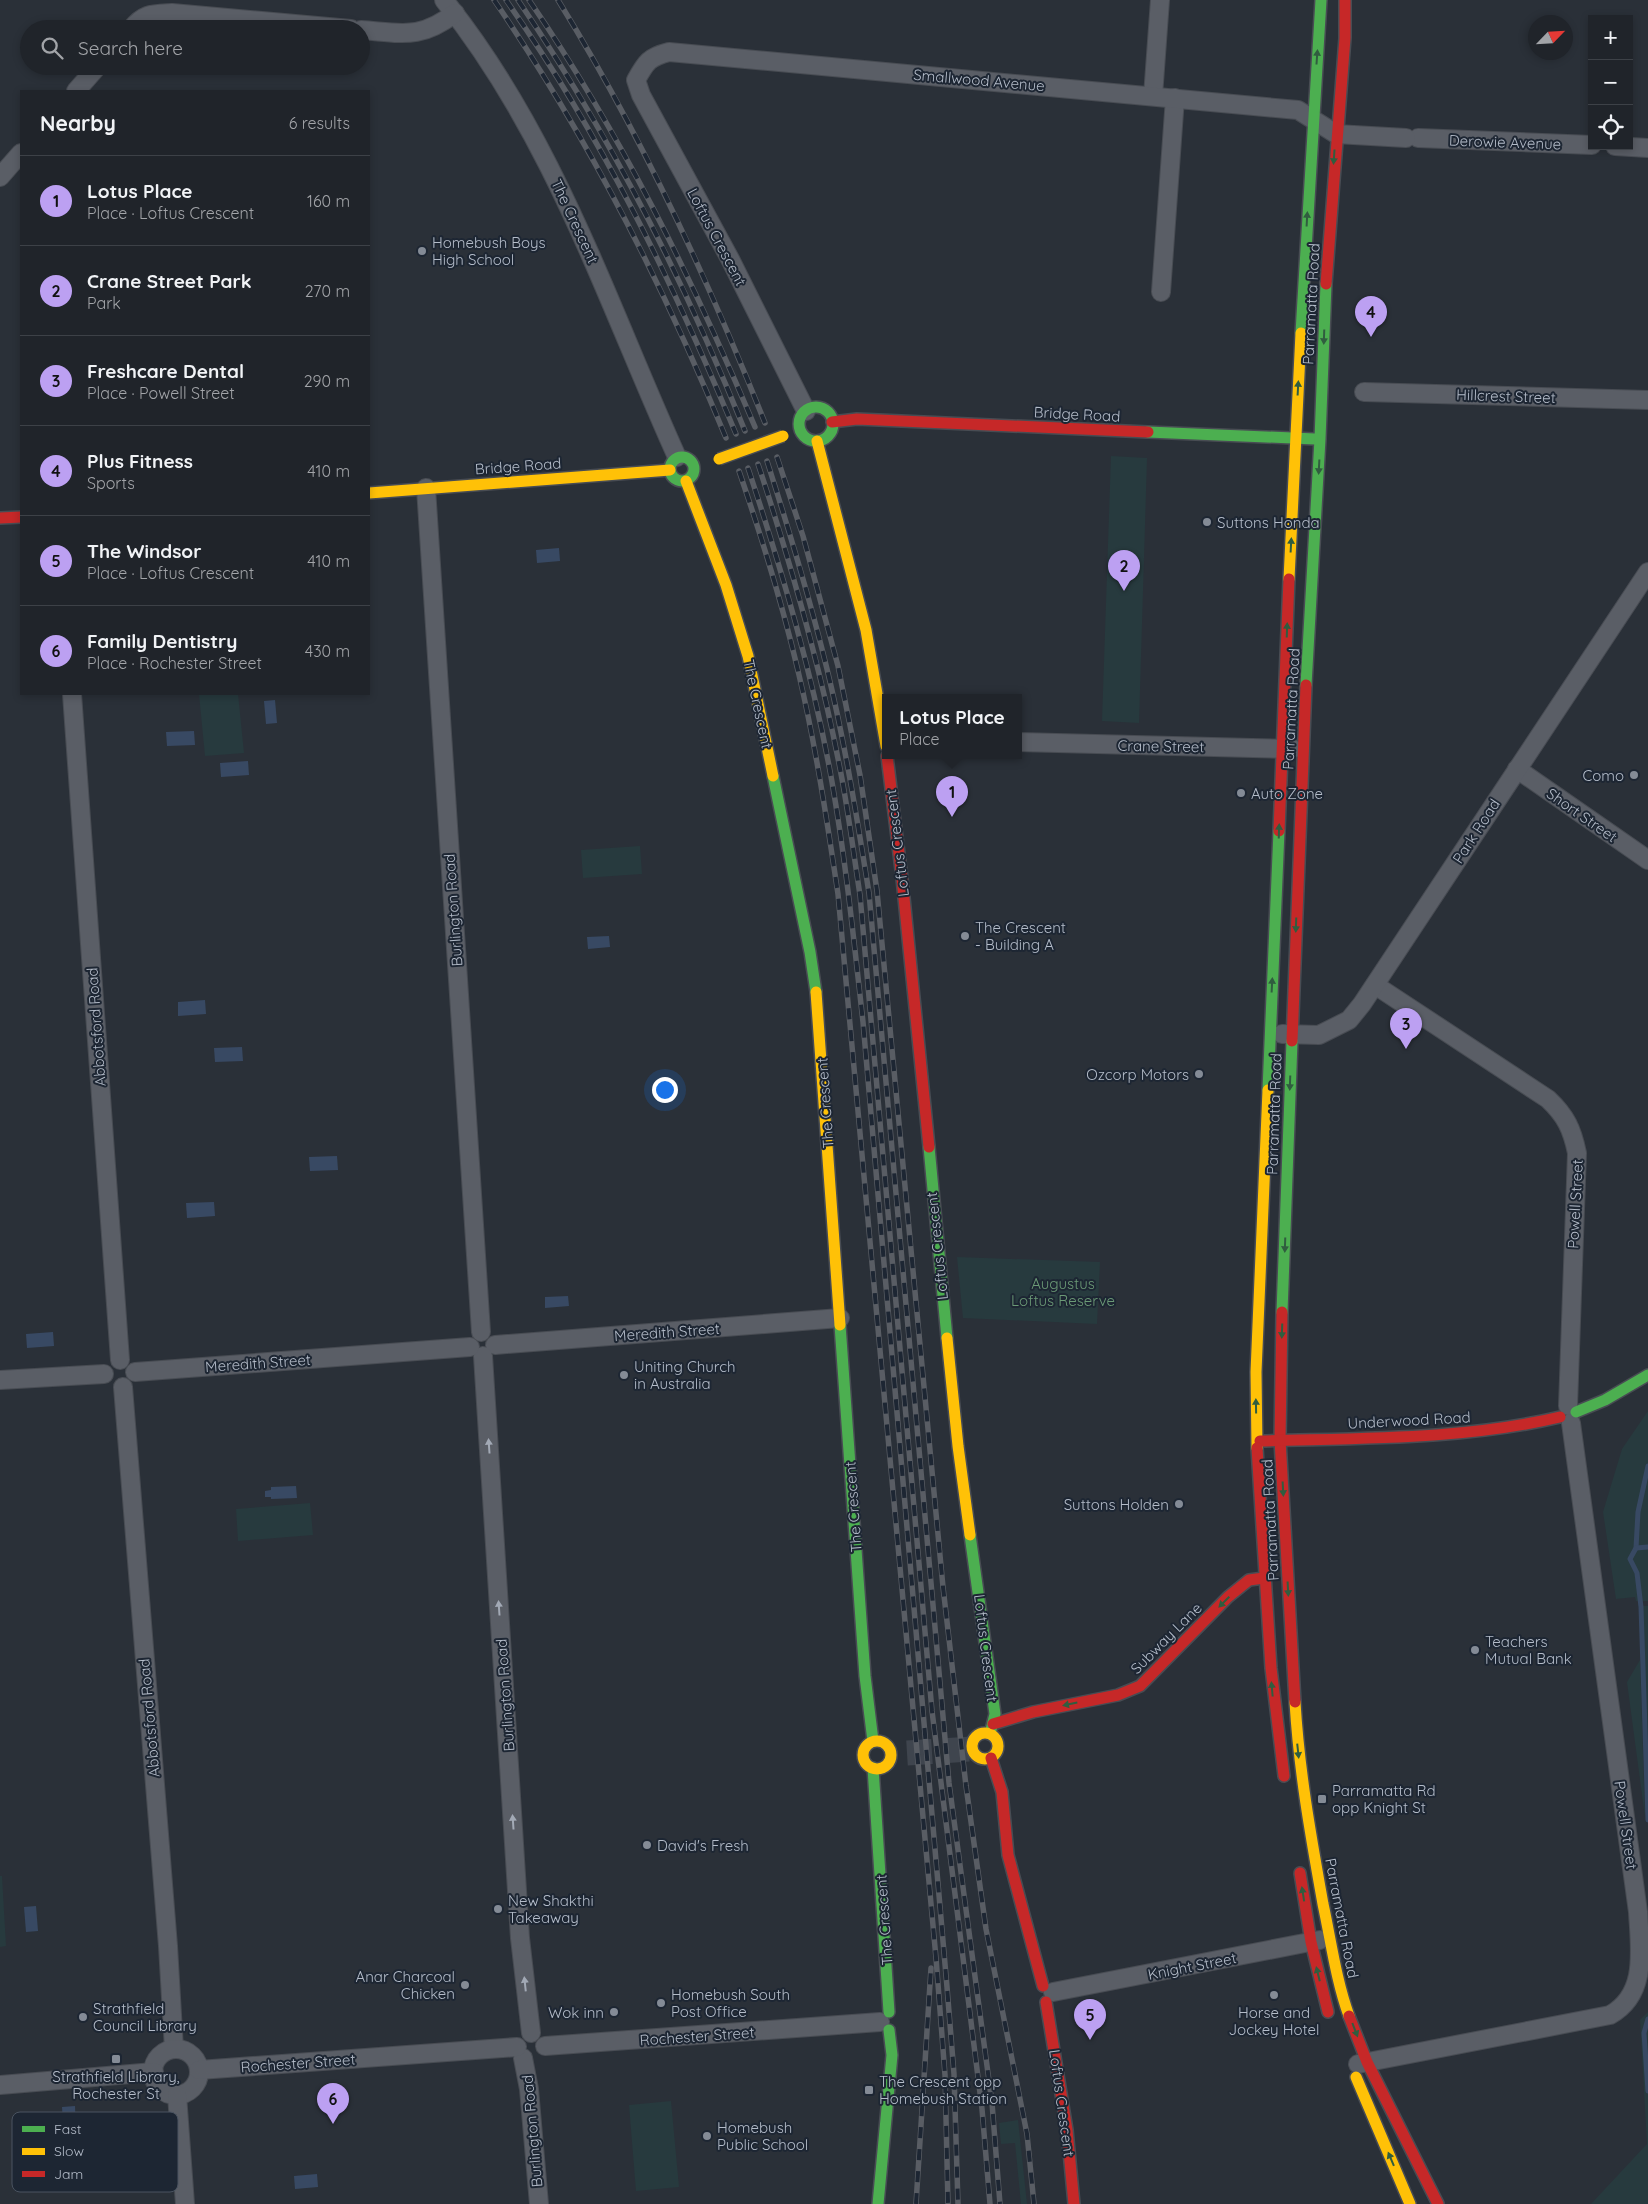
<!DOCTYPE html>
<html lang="en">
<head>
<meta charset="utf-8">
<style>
  :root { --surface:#20242a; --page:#282c32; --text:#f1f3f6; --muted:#a2a4a8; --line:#3d4147; --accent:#bca0f2 }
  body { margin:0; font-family:Quicksand,sans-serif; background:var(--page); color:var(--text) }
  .controls { position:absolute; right:15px; top:15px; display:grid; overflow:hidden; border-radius:0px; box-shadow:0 2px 8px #0003 }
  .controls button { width:45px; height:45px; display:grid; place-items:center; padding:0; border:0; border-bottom:1px solid var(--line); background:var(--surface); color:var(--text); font:25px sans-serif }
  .compass { position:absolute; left:1528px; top:15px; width:45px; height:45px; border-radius:50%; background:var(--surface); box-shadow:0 2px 8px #0003; rotate:65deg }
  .you { position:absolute; left:664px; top:1089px; width:18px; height:18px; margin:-12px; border:4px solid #fff; border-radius:50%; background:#1a73e8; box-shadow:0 0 0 8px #1a73e833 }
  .badge { display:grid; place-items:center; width:32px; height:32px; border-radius:50%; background:var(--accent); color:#111; font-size:16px; font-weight:700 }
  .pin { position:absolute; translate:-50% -41px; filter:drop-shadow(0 1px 2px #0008) }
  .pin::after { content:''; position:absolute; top:26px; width:18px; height:15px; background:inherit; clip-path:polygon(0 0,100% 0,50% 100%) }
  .popup { position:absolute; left:882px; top:694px; width:140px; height:65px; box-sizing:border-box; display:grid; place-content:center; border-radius:0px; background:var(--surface); filter:drop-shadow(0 1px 4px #0005); font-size:16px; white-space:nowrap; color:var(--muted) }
  .popup b { font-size:19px; color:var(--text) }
  .popup::after { content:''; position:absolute; left:50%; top:100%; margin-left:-10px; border:10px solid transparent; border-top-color:var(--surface) }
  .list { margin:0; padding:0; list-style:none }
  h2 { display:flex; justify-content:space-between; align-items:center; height:65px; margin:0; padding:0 20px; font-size:21px }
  h2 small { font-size:16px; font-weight:400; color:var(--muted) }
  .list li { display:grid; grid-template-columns:32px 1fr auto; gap:15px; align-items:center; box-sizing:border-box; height:90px; padding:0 20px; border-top:1px solid var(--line) }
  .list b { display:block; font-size:19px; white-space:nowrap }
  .list p { margin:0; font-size:16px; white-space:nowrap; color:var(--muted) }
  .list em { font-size:16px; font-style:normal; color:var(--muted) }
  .icon { flex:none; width:28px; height:28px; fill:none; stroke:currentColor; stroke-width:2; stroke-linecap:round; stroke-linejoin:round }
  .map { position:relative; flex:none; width:1648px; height:2204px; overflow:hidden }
  .search { position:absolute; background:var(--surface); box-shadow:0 2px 8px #0003; left:20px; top:20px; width:350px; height:55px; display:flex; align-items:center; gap:12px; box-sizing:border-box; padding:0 18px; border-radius:28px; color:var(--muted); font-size:19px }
  .panel { position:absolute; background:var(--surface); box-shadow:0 2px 8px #0003; left:20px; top:90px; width:350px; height:605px; border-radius:0px }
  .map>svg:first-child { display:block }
  .green { fill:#273a3e }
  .water { fill:#384963 }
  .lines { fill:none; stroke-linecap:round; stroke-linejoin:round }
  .stream { stroke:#384963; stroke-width:5 }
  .secondary-tunnel { stroke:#3f454e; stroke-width:25; stroke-dasharray:25 12; stroke-linecap:butt }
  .street-casing { stroke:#484c53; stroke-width:20 }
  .fast-casing { stroke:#484c53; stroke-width:14 }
  .slow-casing { stroke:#484c53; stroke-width:14 }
  .jam-casing { stroke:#484c53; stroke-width:14 }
  .street { stroke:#5a5e66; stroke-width:18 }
  .fast { stroke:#4caf50; stroke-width:11 }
  .slow { stroke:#ffc107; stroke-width:11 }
  .jam { stroke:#c62828; stroke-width:11 }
  .rail-casing { stroke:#595d64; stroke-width:5.5 }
  .rail { stroke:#1d2633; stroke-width:4; stroke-dasharray:11; stroke-linecap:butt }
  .slow-bridge-casing { stroke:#484c53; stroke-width:14; stroke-linecap:butt }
  .slow-bridge { stroke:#ffc107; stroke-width:11 }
  .oneway { fill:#305d3f }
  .oneway2 { fill:#a2a9b5 }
  .poi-dot { fill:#848b96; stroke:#1d2633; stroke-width:2 }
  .labels { text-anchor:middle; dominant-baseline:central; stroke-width:4; stroke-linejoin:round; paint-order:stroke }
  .street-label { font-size:15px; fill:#b4bcc9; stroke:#1d2633 }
  .poi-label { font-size:15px; fill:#b4bcc9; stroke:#1d2633; text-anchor:start }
  .park-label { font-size:15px; fill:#6b9a76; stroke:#1d2633 }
  .key { fill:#1d2633; stroke:#4a5360; stroke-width:1 }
  .key-label { font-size:14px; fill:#b4bcc9 }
</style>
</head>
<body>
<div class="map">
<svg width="1648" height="2204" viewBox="0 0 1648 2204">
  <rect width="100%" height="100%" fill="#2a3038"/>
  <g class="green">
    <polygon points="1111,456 1147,458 1139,723 1102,721"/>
    <polygon points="199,694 238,694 244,753 205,756"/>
    <polygon points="640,846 642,874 583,878 581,850"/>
    <polygon points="957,1257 1100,1262 1097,1324 963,1318"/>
    <polygon points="1648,1411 1648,1601 1636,1601 1635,1597 1616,1599 1603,1512 1622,1449"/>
    <polygon points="310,1503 313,1535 238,1541 236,1509"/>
    <polygon points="1643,1606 1648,1606 1648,1796"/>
    <polygon points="1640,1660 1645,1817 1627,1682"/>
    <polygon points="0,1876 2,1876 6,1946 0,1947"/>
    <polygon points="1648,2012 1648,2204 1591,2204 1647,2144 1640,2020"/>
    <polygon points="671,2101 679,2187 636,2191 629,2105"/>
    <polygon points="1018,2120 1027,2204 1021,2204 1015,2143 1001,2144 999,2123"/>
  </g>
  <g class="water">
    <polygon points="559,548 560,561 537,563 536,550"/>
    <polygon points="275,700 277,723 266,724 264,701"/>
    <polygon points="194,731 195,745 167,746 166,732"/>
    <polygon points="248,761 249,775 221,777 220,763"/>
    <polygon points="609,936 610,947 588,949 587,937"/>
    <polygon points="205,1000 206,1014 178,1016 178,1002"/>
    <polygon points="242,1047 243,1061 215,1062 214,1048"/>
    <polygon points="337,1156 338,1170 310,1171 309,1157"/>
    <polygon points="214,1202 215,1216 187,1218 186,1203"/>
    <polygon points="568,1296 569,1306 545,1308 545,1297"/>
    <polygon points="53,1332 54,1346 27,1348 26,1334"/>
    <polygon points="296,1486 297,1498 271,1499 271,1497 265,1497 265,1491 271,1490 271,1487"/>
    <polygon points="36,1906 38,1931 26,1932 24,1907"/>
    <polygon points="75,2106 76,2136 64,2137 62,2107"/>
    <polygon points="317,2174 318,2187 295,2189 294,2176"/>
  </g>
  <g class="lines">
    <g class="stream">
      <polyline points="1648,1466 1638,1512 1636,1548 1630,1559 1637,1573 1641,1607 1648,1820"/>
      <polyline points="1636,1548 1648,1547"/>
      <polyline points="1648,2019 1644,2033 1648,2091"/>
    </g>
    <polyline class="secondary-tunnel" points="907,1753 971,1749"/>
    <defs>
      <g id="street">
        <path d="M444,0C553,135 607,302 677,457"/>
        <path d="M131,29C144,13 152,14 172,13L351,29"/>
        <path d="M361,30C402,33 420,40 455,13"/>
        <polyline points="76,91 98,66"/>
        <polyline points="1153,96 1160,0"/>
        <polyline points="1418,138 1592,145"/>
        <polyline points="1615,146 1648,148"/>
        <polyline points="0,177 21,153"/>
        <polyline points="1161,292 1175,98"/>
        <polyline points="1364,392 1648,400"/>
        <path d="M806,411L730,259L641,95L636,80C646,62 649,57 669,52L1298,110L1336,134L1406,138"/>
        <polyline points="426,488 481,1332"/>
        <polyline points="72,694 120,1360"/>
        <polyline points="1018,742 1293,749"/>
        <polyline points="1517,769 1648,860"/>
        <path d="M1375,985L1548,1099C1566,1116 1572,1129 1577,1153L1568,1406"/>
        <polyline points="1282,1034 1319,1035 1349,1020 1362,1004 1648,572"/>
        <polyline points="495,1345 840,1318"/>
        <polyline points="483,1356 520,1938 531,2033"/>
        <polyline points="135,1372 470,1347"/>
        <polyline points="0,1380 104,1374"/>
        <polyline points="123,1387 168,1946 174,2049"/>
        <polyline points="1053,1992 1320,1940"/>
        <polyline points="545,2046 880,2022"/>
        <circle cx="176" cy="2072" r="23"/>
        <polyline points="523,2058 529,2089 539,2204"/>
        <path d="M1358,2064L1610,2015C1648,1994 1640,1949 1638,1912L1571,1423"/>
        <polyline points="199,2070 517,2047"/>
        <polyline points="0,2085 154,2072"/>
        <polyline points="177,2095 185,2204"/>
      </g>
      <g id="fast">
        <polyline points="1301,333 1321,0"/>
        <circle cx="816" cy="424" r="17"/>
        <polyline points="1148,432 1315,439"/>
        <circle cx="682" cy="469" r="12"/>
        <polyline points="1306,685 1320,439 1326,284"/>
        <polyline points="773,776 810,952 816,992"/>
        <polyline points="1268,1090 1279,831"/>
        <polyline points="929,1147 947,1338"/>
        <polyline points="1282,1312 1292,1041"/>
        <polyline points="840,1325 865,1676 873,1741"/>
        <polyline points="1576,1412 1605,1400 1648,1375"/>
        <polyline points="970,1535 995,1714 990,1734"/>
        <polyline points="873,1768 889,2012"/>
        <polyline points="878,2204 892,2055 889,2030"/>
      </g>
      <g id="slow">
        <polyline points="817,441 866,630 886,746"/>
        <polyline points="686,481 726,585 748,656 773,776"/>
        <polyline points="369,493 670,470"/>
        <polyline points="1289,579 1301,333"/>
        <polyline points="816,992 840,1325"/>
        <polyline points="947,1338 958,1446 970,1535"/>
        <polyline points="1257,1448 1256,1372 1268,1090"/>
        <path d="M1295,1702C1299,1771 1311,1837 1323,1904C1331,1941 1336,1980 1349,2016"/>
        <circle cx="985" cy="1746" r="13"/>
        <circle cx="877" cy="1755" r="14"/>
        <polyline points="1356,2077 1410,2204"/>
      </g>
      <g id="jam">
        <polyline points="1326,284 1345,38 1345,0"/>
        <polyline points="832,422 857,419 1148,432"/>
        <polyline points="0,518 21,517"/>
        <polyline points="887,756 902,878 929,1147"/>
        <polyline points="1279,831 1289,579"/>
        <polyline points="1292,1041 1306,685"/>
        <polyline points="1282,1312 1280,1440 1295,1702"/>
        <path d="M1260,1441C1359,1438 1463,1440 1560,1417"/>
        <polyline points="1257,1448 1271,1668 1284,1776"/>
        <polyline points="993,1724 1033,1712 1118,1695 1140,1686 1228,1597 1249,1580 1264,1578"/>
        <polyline points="991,1758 1002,1792 1008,1855 1043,1986"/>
        <polyline points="1300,1873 1311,1942 1328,2012"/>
        <polyline points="1046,2002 1067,2130 1074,2204"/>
        <polyline points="1349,2016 1367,2062 1438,2204"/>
      </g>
    </defs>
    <use href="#street" class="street-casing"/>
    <use href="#fast" class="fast-casing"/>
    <use href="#slow" class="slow-casing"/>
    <use href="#jam" class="jam-casing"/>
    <use href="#street" class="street"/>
    <use href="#fast" class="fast"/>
    <use href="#slow" class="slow"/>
    <use href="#jam" class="jam"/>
    <defs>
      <g id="rail">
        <path d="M494,0C588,137 663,284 726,438"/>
        <path d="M506,0C601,135 673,282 736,434"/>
        <path d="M518,0C611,137 683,277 745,431"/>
        <path d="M529,0C621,134 692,278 755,427"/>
        <path d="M558,0C641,134 707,277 765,423"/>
        <polyline points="777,457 803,536 838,666 860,775 877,891 943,1587 966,1786 986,1929 1027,2134 1034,2204"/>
        <path d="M767,461C789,530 810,599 827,669C845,743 857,818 869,893L949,1783L992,2103L1000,2204"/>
        <path d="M758,464C792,567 822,672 842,779C849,817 854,856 860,895L932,1711L982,2109L990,2204"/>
        <path d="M748,468C782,571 813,675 832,782C846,862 854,942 863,1022L947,1987L954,2074L958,2204"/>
        <path d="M739,471C762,538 783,606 799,675C816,747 827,821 838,894L936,1958L945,2075L948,2204"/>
        <polyline points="916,2204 931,1968"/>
      </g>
    </defs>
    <use href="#rail" class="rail-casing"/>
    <use href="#rail" class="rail"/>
    <defs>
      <polyline id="slow-bridge" points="719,459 783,436"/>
    </defs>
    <use href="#slow-bridge" class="slow-bridge-casing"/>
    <use href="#slow-bridge" class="slow-bridge"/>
  </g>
  <defs><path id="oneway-solid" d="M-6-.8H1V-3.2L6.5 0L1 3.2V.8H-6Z" transform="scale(1.25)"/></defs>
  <g class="oneway">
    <use href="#oneway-solid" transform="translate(1317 57) rotate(-86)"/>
    <use href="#oneway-solid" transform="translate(1334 157) rotate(94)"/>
    <use href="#oneway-solid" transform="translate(1307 219) rotate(-87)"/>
    <use href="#oneway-solid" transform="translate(1324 337) rotate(92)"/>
    <use href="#oneway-solid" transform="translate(1298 388) rotate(-87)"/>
    <use href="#oneway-solid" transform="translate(1319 467) rotate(93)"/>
    <use href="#oneway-solid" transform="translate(1291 545) rotate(-87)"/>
    <use href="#oneway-solid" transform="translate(1287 630) rotate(-88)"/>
    <use href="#oneway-solid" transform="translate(1279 831) rotate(-88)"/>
    <use href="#oneway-solid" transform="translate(1296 925) rotate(92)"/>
    <use href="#oneway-solid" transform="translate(1272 985) rotate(-87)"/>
    <use href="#oneway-solid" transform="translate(1290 1083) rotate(92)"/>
    <use href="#oneway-solid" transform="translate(1285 1245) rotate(92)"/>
    <use href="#oneway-solid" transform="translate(1282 1331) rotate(92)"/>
    <use href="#oneway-solid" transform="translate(1256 1406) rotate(-91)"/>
    <use href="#oneway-solid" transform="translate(1283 1489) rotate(87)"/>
    <use href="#oneway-solid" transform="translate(1288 1589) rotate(87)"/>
    <use href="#oneway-solid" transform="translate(1224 1602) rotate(135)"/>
    <use href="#oneway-solid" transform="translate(1272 1689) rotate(-95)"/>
    <use href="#oneway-solid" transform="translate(1070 1704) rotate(168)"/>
    <use href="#oneway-solid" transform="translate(1298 1751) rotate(84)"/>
    <use href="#oneway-solid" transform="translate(1303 1894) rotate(-99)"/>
    <use href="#oneway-solid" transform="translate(1318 1974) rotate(-104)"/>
    <use href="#oneway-solid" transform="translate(1355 2030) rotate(69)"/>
    <use href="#oneway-solid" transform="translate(1391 2159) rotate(-113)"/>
  </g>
  <g class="oneway2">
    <use href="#oneway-solid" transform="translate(489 1446) rotate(-94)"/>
    <use href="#oneway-solid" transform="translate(499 1608) rotate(-94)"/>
    <use href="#oneway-solid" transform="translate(513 1822) rotate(-94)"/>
    <use href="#oneway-solid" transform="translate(525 1984) rotate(-96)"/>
  </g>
  <g class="poi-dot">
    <circle cx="422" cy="251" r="5"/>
    <circle cx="1207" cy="522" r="5"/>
    <circle cx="1634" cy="775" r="5"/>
    <circle cx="1241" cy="793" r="5"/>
    <circle cx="965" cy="936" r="5"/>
    <circle cx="1199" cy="1074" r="5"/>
    <circle cx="624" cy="1375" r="5"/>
    <circle cx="1179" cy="1504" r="5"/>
    <circle cx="1475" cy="1650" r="5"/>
    <rect x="1317" y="1794" width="10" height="10" rx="2.5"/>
    <circle cx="647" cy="1845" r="5"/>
    <circle cx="498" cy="1909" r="5"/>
    <circle cx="465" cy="1985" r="5"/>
    <circle cx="1274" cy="1995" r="5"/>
    <circle cx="661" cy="2003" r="5"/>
    <circle cx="614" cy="2012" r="5"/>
    <circle cx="83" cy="2017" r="5"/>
    <rect x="111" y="2054" width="10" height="10" rx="2.5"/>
    <rect x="864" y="2085" width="10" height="10" rx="2.5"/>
    <circle cx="707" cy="2136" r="5"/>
  </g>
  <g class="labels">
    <g class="street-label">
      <text transform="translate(979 80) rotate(5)">Smallwood Avenue</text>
      <text transform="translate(1505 142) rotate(2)">Derowie Avenue</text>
      <text transform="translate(575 221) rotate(65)">The Crescent</text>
      <text transform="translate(717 237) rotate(62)">Loftus Crescent</text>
      <text transform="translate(1311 304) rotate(-87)">Parramatta Road</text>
      <text transform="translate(1506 396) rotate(2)">Hillcrest Street</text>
      <text transform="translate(1077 414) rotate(3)">Bridge Road</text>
      <text transform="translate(518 466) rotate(-4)">Bridge Road</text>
      <text transform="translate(758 704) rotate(78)">The Crescent</text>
      <text transform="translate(1291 709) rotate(-87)">Parramatta Road</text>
      <text transform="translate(1161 746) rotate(1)">Crane Street</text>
      <text transform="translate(1582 815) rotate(35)">Short Street</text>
      <text transform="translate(1476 831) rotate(-57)">Park Road</text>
      <text transform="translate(897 843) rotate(-97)">Loftus Crescent</text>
      <text transform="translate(453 910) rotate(-94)">Burlington Road</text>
      <text transform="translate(96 1027) rotate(-94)">Abbotsford Road</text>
      <text transform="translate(825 1103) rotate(-94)">The Crescent</text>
      <text transform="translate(1274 1114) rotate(-88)">Parramatta Road</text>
      <text transform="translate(1575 1204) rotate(-87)">Powell Street</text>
      <text transform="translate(937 1246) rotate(-96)">Loftus Crescent</text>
      <text transform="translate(667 1332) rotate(-4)">Meredith Street</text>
      <text transform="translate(258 1363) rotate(-4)">Meredith Street</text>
      <text transform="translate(1409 1420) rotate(-3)">Underwood Road</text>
      <text transform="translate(853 1507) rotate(-94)">The Crescent</text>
      <text transform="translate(1270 1520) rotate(-93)">Parramatta Road</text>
      <text transform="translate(1166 1638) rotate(-45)">Subway Lane</text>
      <text transform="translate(986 1648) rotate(83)">Loftus Crescent</text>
      <text transform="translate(505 1695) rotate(-94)">Burlington Road</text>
      <text transform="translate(149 1718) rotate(-95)">Abbotsford Road</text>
      <text transform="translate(1626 1825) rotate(82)">Powell Street</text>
      <text transform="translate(1342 1918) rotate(79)">Parramatta Road</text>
      <text transform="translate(884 1920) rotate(-94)">The Crescent</text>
      <text transform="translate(1192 1966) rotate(-11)">Knight Street</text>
      <text transform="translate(697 2036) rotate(-4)">Rochester Street</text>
      <text transform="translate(298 2063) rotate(-4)">Rochester Street</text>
      <text transform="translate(1062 2103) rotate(82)">Loftus Crescent</text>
      <text transform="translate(532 2131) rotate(-95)">Burlington Road</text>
    </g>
    <g class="poi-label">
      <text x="432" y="242">Homebush Boys<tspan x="432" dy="17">High School</tspan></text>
      <text x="1217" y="522">Suttons Honda</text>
      <text x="1624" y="775" text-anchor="end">Como</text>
      <text x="1251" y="793">Auto Zone</text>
      <text x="975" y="927">The Crescent<tspan x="975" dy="17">- Building A</tspan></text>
      <text x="1189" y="1074" text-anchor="end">Ozcorp Motors</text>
      <text x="634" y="1366">Uniting Church<tspan x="634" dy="17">in Australia</tspan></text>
      <text x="1169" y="1504" text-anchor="end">Suttons Holden</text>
      <text x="1485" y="1641">Teachers<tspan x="1485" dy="17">Mutual Bank</tspan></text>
      <text x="1332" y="1790">Parramatta Rd<tspan x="1332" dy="17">opp Knight St</tspan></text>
      <text x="657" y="1845">David's Fresh</text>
      <text x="508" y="1900">New Shakthi<tspan x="508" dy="17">Takeaway</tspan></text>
      <text x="455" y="1976" text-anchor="end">Anar Charcoal<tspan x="455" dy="17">Chicken</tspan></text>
      <text x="671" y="1994">Homebush South<tspan x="671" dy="17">Post Office</tspan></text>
      <text x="93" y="2008">Strathfield<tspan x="93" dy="17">Council Library</tspan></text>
      <text x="604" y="2012" text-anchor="end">Wok inn</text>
      <text x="1274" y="2012" text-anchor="middle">Horse and<tspan x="1274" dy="17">Jockey Hotel</tspan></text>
      <text x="116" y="2076" text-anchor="middle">Strathfield Library,<tspan x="116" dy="17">Rochester St</tspan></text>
      <text x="879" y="2081">The Crescent opp<tspan x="879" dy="17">Homebush Station</tspan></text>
      <text x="717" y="2127">Homebush<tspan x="717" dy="17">Public School</tspan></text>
    </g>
    <g class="park-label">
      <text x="1063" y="1283">Augustus<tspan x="1063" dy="17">Loftus Reserve</tspan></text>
    </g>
  </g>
  <rect x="12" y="2112" width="166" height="80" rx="8" class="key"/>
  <rect x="22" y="2126" width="23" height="6" fill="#4caf50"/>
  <rect x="22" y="2148" width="23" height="7" fill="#ffc107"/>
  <rect x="22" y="2171" width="23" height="6" fill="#c62828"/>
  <g class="key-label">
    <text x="54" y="2134">Fast</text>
    <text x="54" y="2156">Slow</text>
    <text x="54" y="2179">Jam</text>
  </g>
</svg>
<div class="controls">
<button>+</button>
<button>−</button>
<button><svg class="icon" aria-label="locate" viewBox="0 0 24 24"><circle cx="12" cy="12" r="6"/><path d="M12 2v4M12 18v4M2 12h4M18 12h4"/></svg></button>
</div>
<svg class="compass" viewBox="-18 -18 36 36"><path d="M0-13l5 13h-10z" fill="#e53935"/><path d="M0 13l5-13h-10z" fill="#a2a4a8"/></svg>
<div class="you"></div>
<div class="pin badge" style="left:952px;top:817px">1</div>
<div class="popup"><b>Lotus Place</b>Place</div>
<div class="pin badge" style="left:1124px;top:591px">2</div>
<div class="pin badge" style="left:1406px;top:1049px">3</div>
<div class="pin badge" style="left:1371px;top:337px">4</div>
<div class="pin badge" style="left:1090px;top:2040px">5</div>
<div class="pin badge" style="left:333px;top:2124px">6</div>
<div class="search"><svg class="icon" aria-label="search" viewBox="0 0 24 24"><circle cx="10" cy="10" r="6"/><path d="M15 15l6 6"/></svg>Search here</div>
<section class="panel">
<h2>Nearby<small>6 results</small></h2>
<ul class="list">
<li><span class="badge">1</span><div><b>Lotus Place</b><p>Place · Loftus Crescent</p></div><em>160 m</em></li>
<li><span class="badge">2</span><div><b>Crane Street Park</b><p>Park</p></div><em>270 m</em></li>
<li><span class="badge">3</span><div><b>Freshcare Dental</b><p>Place · Powell Street</p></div><em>290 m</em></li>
<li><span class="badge">4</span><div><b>Plus Fitness</b><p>Sports</p></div><em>410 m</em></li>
<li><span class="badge">5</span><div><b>The Windsor</b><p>Place · Loftus Crescent</p></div><em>410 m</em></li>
<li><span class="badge">6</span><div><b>Family Dentistry</b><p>Place · Rochester Street</p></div><em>430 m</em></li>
</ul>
</section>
</div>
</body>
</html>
